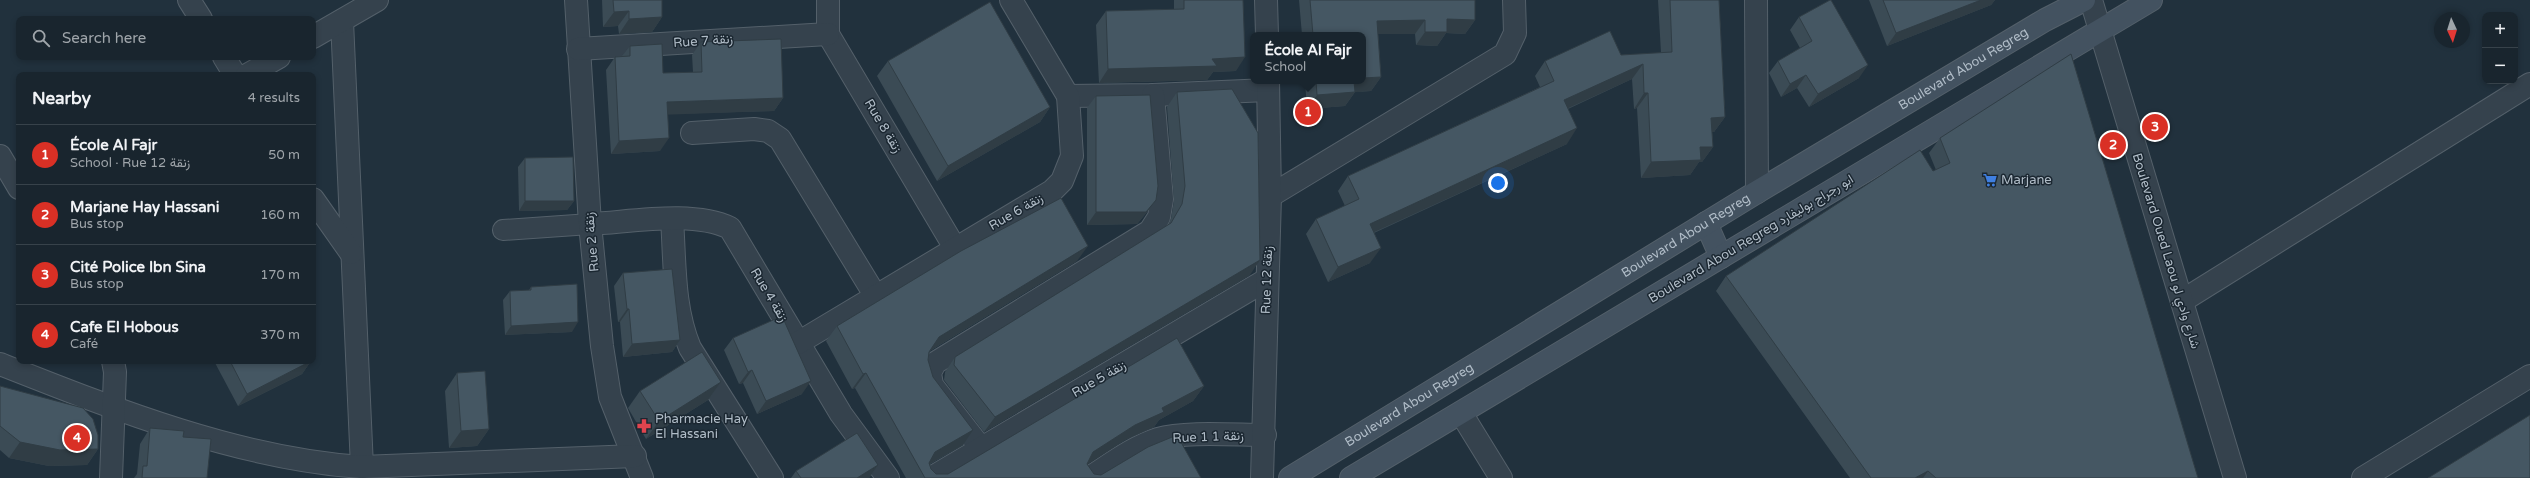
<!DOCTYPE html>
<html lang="en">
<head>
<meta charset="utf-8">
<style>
  :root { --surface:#19252e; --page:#26313a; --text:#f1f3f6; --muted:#9fa5aa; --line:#37424a; --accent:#d93025 }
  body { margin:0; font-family:"Varela Round",Vazirmatn,sans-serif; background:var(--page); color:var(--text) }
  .controls { position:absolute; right:12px; top:12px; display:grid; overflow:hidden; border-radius:8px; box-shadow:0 2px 6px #0003 }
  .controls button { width:36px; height:36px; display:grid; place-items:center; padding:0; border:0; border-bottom:1px solid var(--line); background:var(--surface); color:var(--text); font:20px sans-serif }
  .compass { position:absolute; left:2434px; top:12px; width:36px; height:36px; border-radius:50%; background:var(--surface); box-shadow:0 2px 6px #0003; rotate:176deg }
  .you { position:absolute; left:1498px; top:183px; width:14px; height:14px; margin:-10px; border:3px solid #fff; border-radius:50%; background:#1a73e8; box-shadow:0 0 0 6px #1a73e833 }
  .badge { display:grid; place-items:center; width:26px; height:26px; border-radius:50%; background:var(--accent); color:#fff; font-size:13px; font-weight:700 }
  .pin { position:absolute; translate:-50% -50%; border:2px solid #fff; box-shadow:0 1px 4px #0006 }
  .popup { position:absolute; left:1250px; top:32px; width:116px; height:52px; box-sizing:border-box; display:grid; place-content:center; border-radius:8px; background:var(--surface); filter:drop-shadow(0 1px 3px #0005); font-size:13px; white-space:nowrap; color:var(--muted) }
  .popup b { font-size:15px; color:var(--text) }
  .popup::after { content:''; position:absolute; left:50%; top:100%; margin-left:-8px; border:8px solid transparent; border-top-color:var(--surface) }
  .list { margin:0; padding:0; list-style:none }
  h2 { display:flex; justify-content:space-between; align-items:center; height:52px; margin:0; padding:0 16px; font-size:17px }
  h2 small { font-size:13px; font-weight:400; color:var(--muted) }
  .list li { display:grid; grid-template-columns:26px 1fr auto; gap:12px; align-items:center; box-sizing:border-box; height:60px; padding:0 16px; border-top:1px solid var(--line) }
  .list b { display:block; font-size:15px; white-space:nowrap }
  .list p { margin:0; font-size:13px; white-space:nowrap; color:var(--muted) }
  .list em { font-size:13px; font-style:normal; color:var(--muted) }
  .icon { flex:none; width:22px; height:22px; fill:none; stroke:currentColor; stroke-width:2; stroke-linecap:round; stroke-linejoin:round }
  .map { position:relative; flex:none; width:2530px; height:478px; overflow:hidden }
  .search { position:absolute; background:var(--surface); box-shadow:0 2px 6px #0003; left:16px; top:16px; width:300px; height:44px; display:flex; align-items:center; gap:10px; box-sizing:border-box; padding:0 14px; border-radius:8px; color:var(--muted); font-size:15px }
  .panel { position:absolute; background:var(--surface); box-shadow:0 2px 6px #0003; left:16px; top:72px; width:300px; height:292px; border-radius:8px }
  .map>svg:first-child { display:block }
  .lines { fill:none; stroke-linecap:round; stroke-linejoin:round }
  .pedestrian-casing { stroke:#54606a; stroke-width:22 }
  .minor-casing { stroke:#54606a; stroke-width:24 }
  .tertiary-casing { stroke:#54606a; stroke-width:24 }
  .secondary-casing { stroke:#54606a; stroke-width:24 }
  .pedestrian { stroke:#35424d; stroke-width:20 }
  .minor { stroke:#35424d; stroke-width:22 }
  .tertiary { stroke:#35424d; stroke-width:22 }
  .secondary { stroke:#435260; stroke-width:22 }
  .wall { fill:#3b4b55 }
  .shaded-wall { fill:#303d45 }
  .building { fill:#455763; stroke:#303d45 }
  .labels { text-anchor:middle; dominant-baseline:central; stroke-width:3; stroke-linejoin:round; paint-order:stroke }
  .street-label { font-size:13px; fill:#b1bdc8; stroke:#1b2731 }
  .poi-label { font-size:13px; fill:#b1bdc8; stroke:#1b2731; text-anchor:start }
</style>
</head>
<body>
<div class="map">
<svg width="2530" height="478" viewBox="0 0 2530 478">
  <rect width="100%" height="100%" fill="#21313d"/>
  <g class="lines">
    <defs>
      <polyline id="pedestrian" points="503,230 590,224"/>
      <g id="minor">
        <polyline points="189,0 201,19"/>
        <polyline points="576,0 590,224 602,346 610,397 642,478"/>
        <polyline points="828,0 828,34 955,248"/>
        <polyline points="1266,0 1267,35"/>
        <polyline points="1756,0 1757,192"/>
        <polyline points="342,21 362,467"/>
        <polyline points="313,37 377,0"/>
        <polyline points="578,49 828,34"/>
        <polyline points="224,57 235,75"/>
        <polyline points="247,75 279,57"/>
        <polyline points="1068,96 1153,95 1268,90"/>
        <polyline points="692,133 754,129 768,131 780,139 875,295"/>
        <polyline points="0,156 19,188"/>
        <polyline points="1270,196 1505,54 1515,33 1514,0"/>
        <polyline points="313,199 351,253"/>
        <path d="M672,219C675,263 673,308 690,348L772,478"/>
        <path d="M590,224C631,222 693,210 730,228L841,414L888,478"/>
        <polyline points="2182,301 2530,84"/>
        <polyline points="798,343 1052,191 1062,181 1072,156 1068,96 1011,0"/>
        <path d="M0,364C114,409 239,459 362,467L635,456"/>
        <polyline points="1461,413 1501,478"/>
        <polyline points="981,448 932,385 930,373 935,363 1150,231 1159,217 1162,199 1153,95"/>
        <polyline points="111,478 115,372 113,361"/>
        <polyline points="931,478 1266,280"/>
        <path d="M1089,478C1111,464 1133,447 1158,439C1185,431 1235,435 1265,435"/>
        <polyline points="1262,478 1270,196 1268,81"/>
        <polyline points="2363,478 2530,376"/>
      </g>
      <polyline id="tertiary" points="2091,0 2235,478"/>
      <g id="secondary">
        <polyline points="1706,223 1721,257"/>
        <path id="s1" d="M1290,478L1757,192L2045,20L2084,0"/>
        <polyline points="1351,478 2151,0"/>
      </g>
    </defs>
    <use href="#pedestrian" class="pedestrian-casing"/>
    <use href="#minor" class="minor-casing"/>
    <use href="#tertiary" class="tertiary-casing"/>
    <use href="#secondary" class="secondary-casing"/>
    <use href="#pedestrian" class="pedestrian"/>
    <use href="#minor" class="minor"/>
    <use href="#tertiary" class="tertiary"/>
    <use href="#secondary" class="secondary"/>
  </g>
  <g class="wall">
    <polygon points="602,0 662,0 662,17 652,32 619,34 618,26 603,27"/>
    <polygon points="1174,0 1243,0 1236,71 1213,72 1207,80 1099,83 1096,25 1106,11 1174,9"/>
    <polygon points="1299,0 1475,0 1475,20 1465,34 1446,33 1437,46 1416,45 1415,34 1378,34 1381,77 1371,91 1355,92 1345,106 1307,109 1305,81 1363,81 1363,35 1302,35"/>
    <polygon points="1658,0 1719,0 1725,117 1714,132 1712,132 1713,147 1702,162 1699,162 1690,175 1641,178 1637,108 1634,109 1632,79 1568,109 1567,144 1374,233 1370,263 1328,282 1306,234 1316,219 1345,206 1338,191 1348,176 1540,87 1535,76 1545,61 1621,55 1661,53"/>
    <polygon points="1869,0 1995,0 1991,5 1887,46"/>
    <polygon points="1799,17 1859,78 1809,107 1797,88 1781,97 1769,73 1778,61 1800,48 1790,30"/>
    <polygon points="701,42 783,98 774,111 668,114 660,151 611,154 606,70 615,57 622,56 630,46 663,73 693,72 692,55"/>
    <polygon points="888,61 1050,107 1040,122 937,181 877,76"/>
    <polygon points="1177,92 1250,275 984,432 944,380 945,372 955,357 1168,225 1171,219 1174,201 1167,107"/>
    <polygon points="1096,96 1156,200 1147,212 1137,224 1087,225 1087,108"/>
    <polygon points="1940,138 2198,478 1850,478 1716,291 1726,276 1936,170 1929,153"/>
    <polygon points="525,158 574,201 567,210 519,211 518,167"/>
    <polygon points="1077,261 930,351 928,360 933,377 963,445 930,464 931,469 936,474 948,474 1204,386 1193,401 1159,420 1154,427 1125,440 1087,464 1094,474 1101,475 1201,478 906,478 855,388 852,389 826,341 837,326"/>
    <polygon points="623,273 680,340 672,352 623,357 620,322 618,322 614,286"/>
    <polygon points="531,287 572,332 505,335 503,300 510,291 529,290"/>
    <polygon points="733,338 802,394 757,414 743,383 739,384 724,350"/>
    <polygon points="214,361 311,361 302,374 238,406"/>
    <polygon points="457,373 489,429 477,446 449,448 445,391"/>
    <polygon points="721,382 708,400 646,439 628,408 640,391"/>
    <polygon points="0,386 98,449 87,465 49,466 9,458 0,450"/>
    <polygon points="150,428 183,437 207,478 134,478 137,474 140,444"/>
    <polygon points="878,465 869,478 791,478 796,471"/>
  </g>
  <g class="shaded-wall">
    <polygon points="1981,0 1995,0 1991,5 1887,46 1896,33"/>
    <polygon points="629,11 618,26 603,27 614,12"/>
    <polygon points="662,17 652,32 619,34 629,19"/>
    <polygon points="1447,19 1475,20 1465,34 1446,33 1437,46 1416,45 1425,32"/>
    <polygon points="1425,20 1415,34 1367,34 1377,21"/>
    <polygon points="1245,57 1236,71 1213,72 1207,80 1099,83 1108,69 1212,59"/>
    <polygon points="1643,64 1632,79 1553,115 1564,100"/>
    <polygon points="1868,65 1859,78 1809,107 1818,94"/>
    <polygon points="1806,75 1797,88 1781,97 1790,84"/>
    <polygon points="1381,77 1371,91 1344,93 1353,81 1363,81 1363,78"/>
    <polygon points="1355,92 1345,106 1307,109 1317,95"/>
    <polygon points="1644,93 1648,93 1637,108 1634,109"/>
    <polygon points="783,98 774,111 658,115 667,102"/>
    <polygon points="1050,107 1040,122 937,181 948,166"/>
    <polygon points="1725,117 1714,132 1701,133 1711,118"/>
    <polygon points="1577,128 1567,144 1359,239 1370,224"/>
    <polygon points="669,138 660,151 611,154 619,141"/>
    <polygon points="1700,147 1713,147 1702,162 1699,162 1690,175 1641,178 1651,162"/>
    <polygon points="1156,200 1147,212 1137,224 1087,225 1096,212"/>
    <polygon points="525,201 574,201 567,210 519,211"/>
    <polygon points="1088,246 1077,261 928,352 939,337"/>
    <polygon points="1381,248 1370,263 1328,282 1338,267"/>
    <polygon points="1260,260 1250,275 984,432 995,417"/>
    <polygon points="627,309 629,309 620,322 618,322"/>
    <polygon points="578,322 572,332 505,335 511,326"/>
    <polygon points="680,340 672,352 623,357 632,344"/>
    <polygon points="311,361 302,374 238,406 247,394"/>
    <polygon points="752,370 743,383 739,384 748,372"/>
    <polygon points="866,373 855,388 852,389 863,374"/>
    <polygon points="811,381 802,394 757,414 766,401"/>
    <polygon points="721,382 708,400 646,439 659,421"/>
    <polygon points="1204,386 1193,401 1159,420 1154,427 1125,440 1082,468 1093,452 1162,408"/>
    <polygon points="489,429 477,446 449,448 461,431"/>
    <polygon points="973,430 963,445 924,467 935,452"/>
    <polygon points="20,442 98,449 87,465 49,466 9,458"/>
    <polygon points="878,465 869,478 857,478"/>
    <polygon points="1928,471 1923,478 1915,478"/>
  </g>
  <g class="building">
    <polygon points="613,0 662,0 662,17 629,19 629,11 614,12"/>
    <polygon points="1184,0 1243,0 1245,57 1212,59 1217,66 1108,69 1106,11 1184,9"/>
    <polygon points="1310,0 1475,0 1475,20 1447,19 1447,32 1425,32 1425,20 1377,21 1381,77 1363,78 1363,35 1313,35"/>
    <polygon points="1670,0 1719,0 1725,117 1711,118 1713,147 1700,147 1701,160 1651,162 1648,93 1644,93 1643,64 1564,100 1577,128 1370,224 1381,248 1338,267 1316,219 1359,199 1348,176 1554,81 1545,61 1610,31 1621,55 1672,52"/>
    <polygon points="1830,0 1831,0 1868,65 1818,94 1806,75 1790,84 1778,61 1812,41 1799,17"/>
    <polygon points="1883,0 1981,0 1896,33"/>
    <polygon points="990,2 1050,107 948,166 888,61"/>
    <polygon points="781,39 783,98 667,102 669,138 619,141 615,57 630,56 630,46 662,44 663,73 702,72 701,42"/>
    <polygon points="2071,54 2198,478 1936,478 1928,471 1915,478 1871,478 1726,276 1920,150 1933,171 1950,163 1940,138"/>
    <polygon points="1316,81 1354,81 1355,92 1317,95"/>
    <polygon points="1232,89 1258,133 1260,260 995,417 954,365 955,357 1171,223 1182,204 1185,186 1177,92"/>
    <polygon points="1150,95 1158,186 1156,200 1146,212 1096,212 1096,96"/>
    <polygon points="573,157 574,201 525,201 525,158"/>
    <polygon points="1061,198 1088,246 939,337 929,352 928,360 933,377 973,430 935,452 929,463 931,469 936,474 948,474 1177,338 1204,386 1162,408 1164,412 1135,425 1093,452 1087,464 1094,474 1101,475 1148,447 1177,435 1201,478 925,478 866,373 863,374 837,326 961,251"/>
    <polygon points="672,269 680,340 632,344 629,309 627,309 623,273"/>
    <polygon points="577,284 578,322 511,326 510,291 531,290 531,287"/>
    <polygon points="782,316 811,381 766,401 752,370 748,372 733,338"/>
    <polygon points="702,352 721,382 659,421 640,391"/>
    <polygon points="230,361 311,361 247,394"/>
    <polygon points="485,371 489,429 461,431 457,373"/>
    <polygon points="0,386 83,408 93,419 98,435 98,449 60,450 20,442 0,426"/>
    <polygon points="2530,415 2530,478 2428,478"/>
    <polygon points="150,428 184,431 183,437 211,439 207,478 142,478 143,466 147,466"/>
    <polygon points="857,433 878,465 857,478 801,478 796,471"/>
  </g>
  <defs>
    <symbol id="supermarket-bare" viewBox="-9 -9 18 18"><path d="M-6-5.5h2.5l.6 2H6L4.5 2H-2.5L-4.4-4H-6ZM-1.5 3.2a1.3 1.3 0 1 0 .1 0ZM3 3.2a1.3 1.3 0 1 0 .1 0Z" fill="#3f7fe0" stroke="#1b2731" stroke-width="2.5" paint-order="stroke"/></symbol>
    <symbol id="pharmacy-bare" viewBox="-9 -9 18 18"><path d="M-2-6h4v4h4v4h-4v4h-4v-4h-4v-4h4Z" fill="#e0444e" stroke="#1b2731" stroke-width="2.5" paint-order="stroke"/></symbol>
  </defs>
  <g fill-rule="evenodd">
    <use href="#supermarket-bare" x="1980" y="170" width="20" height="20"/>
    <use href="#pharmacy-bare" x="634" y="416" width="20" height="20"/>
  </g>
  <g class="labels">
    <g class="street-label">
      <text transform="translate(703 41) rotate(-4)">Rue 7 زنقة</text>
      <text stroke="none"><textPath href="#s1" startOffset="788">Boulevard Abou Regreg</textPath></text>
      <text transform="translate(883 126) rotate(59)">Rue 8 زنقة</text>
      <text transform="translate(1016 212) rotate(-30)">Rue 6 زنقة</text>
      <text stroke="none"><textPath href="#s1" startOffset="464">Boulevard Abou Regreg</textPath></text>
      <text transform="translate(1751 239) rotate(-31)">Boulevard Abou Regreg ابو رجراج بوليفارد</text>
      <text transform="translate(592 242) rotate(-95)">Rue 2 زنقة</text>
      <text transform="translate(2166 251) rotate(73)">Boulevard Oued Laou شارع وادي لو</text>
      <text transform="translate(1267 280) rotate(-88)">Rue 12 زنقة</text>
      <text transform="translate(769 295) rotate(59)">Rue 4 زنقة</text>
      <text transform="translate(1099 379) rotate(-30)">Rue 5 زنقة</text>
      <text stroke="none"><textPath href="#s1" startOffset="140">Boulevard Abou Regreg</textPath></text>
      <text transform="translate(1208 437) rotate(-2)">Rue 1 زنقة 1</text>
    </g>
    <g class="poi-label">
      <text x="2001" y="180">Marjane</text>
      <text x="655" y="419">Pharmacie Hay<tspan x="655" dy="15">El Hassani</tspan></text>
    </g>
  </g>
</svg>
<div class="controls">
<button>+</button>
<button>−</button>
</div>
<svg class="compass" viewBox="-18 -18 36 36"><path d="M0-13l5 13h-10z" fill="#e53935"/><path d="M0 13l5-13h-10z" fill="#9fa5aa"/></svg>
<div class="you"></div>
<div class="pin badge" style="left:1308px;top:112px">1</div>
<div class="popup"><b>École Al Fajr</b>School</div>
<div class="pin badge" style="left:2113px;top:145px">2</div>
<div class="pin badge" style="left:2155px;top:127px">3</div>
<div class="pin badge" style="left:77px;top:438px">4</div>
<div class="search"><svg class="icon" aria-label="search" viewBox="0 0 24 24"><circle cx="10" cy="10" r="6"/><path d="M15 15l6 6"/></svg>Search here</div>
<section class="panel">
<h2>Nearby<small>4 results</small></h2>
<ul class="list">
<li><span class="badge">1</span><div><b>École Al Fajr</b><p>School · Rue 12 زنقة</p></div><em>50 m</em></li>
<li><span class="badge">2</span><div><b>Marjane Hay Hassani</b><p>Bus stop</p></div><em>160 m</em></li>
<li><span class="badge">3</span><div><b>Cité Police Ibn Sina</b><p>Bus stop</p></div><em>170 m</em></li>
<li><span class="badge">4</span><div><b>Cafe El Hobous</b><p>Café</p></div><em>370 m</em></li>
</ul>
</section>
</div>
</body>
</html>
